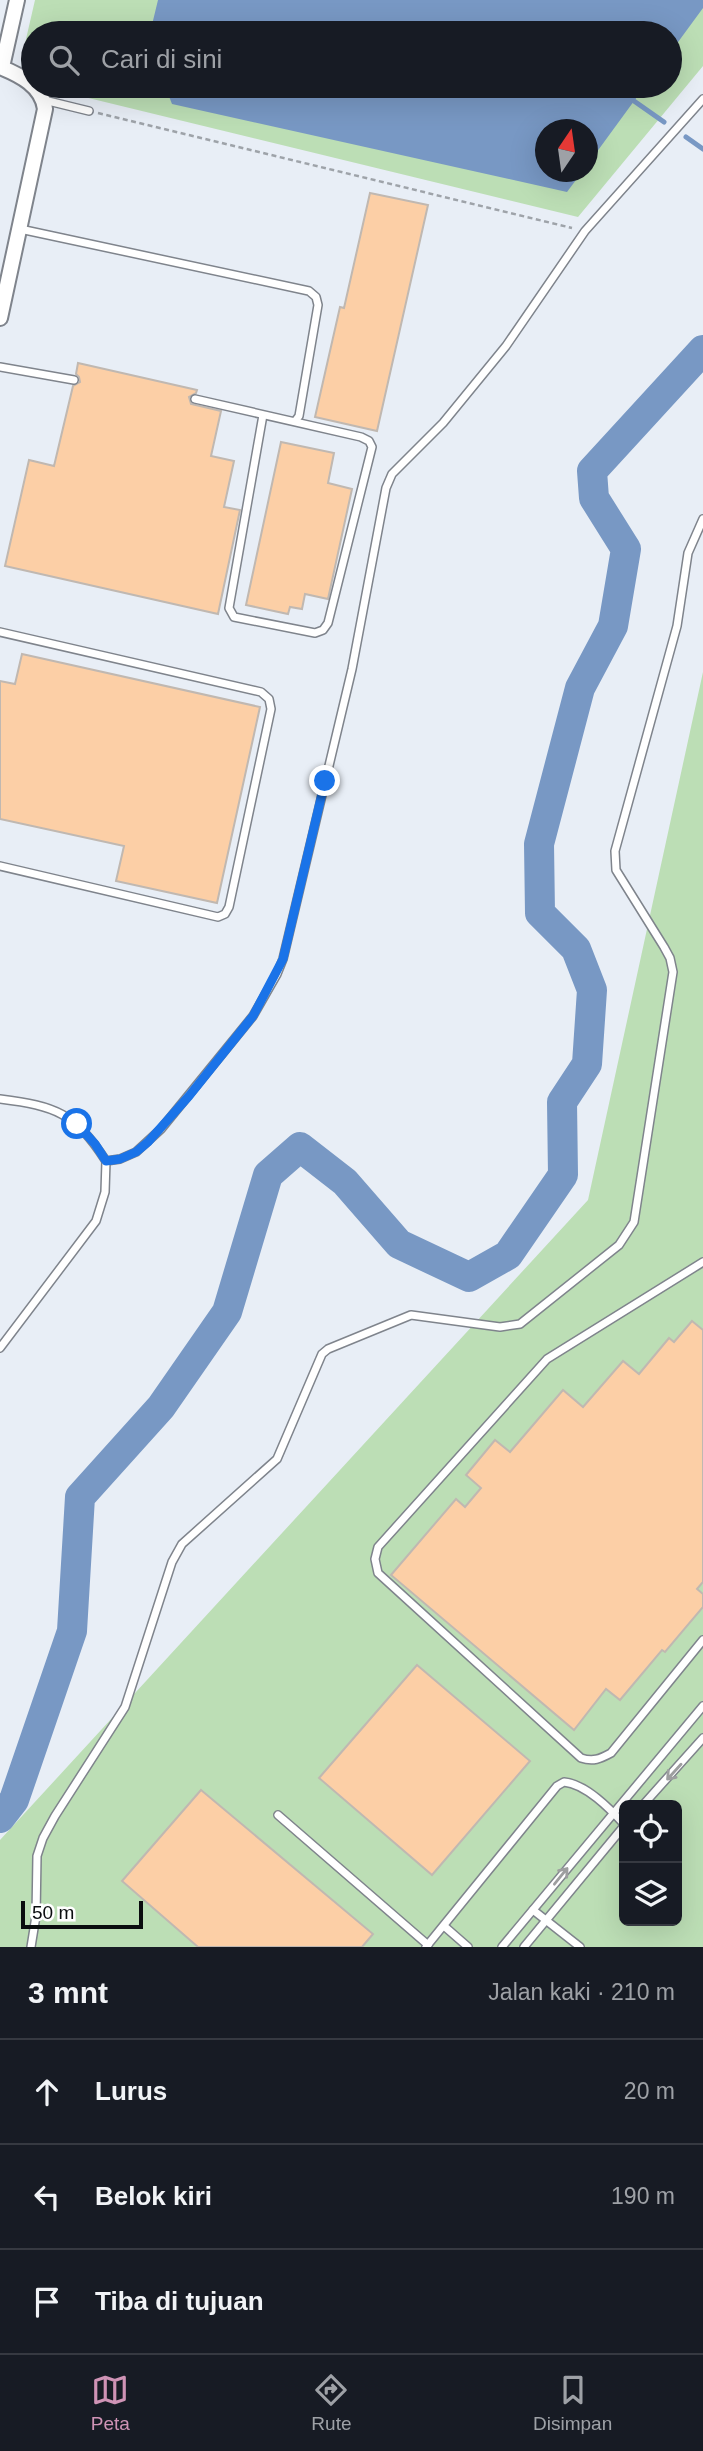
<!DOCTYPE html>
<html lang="id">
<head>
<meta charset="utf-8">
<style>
  :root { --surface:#171b24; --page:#242831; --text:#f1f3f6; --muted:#9ea1a6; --line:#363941; --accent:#cf93b5 }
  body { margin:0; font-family:Helvetica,sans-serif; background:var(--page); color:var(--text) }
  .controls { position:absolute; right:21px; bottom:21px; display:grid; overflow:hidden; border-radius:10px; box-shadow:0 7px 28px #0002 }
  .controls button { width:63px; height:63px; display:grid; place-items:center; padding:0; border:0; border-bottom:2px solid var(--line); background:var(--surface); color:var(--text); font:35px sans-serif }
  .compass { position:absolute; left:535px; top:119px; width:63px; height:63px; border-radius:50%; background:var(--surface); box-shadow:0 7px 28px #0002; rotate:13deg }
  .scale { position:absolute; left:21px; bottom:18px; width:122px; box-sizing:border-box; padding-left:7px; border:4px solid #0b0d0f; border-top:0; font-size:19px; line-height:24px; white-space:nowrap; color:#0b0d0f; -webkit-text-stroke:5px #fff; paint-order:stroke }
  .stop { position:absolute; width:21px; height:21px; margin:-16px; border:5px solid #1a73e8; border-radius:50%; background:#fff }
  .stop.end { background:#1a73e8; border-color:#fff; box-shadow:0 2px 7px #0008 }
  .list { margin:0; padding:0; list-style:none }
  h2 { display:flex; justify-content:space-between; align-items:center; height:91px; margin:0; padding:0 28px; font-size:30px }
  h2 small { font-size:23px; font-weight:400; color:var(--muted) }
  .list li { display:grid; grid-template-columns:46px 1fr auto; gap:21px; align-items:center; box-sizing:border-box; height:105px; padding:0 28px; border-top:2px solid var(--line) }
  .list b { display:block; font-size:26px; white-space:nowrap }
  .list em { font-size:23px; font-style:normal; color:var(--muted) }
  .icon { flex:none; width:38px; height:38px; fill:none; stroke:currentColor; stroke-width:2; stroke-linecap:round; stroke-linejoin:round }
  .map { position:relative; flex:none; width:703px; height:1947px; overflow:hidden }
  .search { position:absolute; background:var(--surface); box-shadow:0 7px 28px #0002; left:21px; right:21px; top:21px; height:77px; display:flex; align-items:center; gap:18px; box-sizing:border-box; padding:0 24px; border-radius:38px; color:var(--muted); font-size:26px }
  .sheet { height:406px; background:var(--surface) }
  nav { display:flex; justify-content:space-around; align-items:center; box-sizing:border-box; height:98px; border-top:2px solid var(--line); background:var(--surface); font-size:19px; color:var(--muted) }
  nav a { display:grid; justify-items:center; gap:4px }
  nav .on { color:var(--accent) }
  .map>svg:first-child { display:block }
  .green { fill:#bcdeb5; fill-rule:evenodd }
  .water { fill:#7898c4 }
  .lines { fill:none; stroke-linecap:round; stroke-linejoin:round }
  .stream { stroke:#7898c4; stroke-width:5 }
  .river { stroke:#7898c4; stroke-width:30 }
  .building { fill:#fccfa6; stroke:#c0b8b1; stroke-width:2 }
  .lane-casing { stroke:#7f848c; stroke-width:10 }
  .street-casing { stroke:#7f848c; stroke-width:18 }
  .path { stroke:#9ea3a9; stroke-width:2.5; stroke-dasharray:5 3.5; stroke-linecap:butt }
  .lane { stroke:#fff; stroke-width:7 }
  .street { stroke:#fff; stroke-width:14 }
  .oneway { stroke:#9d9e9f }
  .route { stroke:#1a73e8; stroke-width:9 }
</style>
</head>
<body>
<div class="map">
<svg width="703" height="1947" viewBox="0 0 703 1947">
  <rect width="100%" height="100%" fill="#e8eef6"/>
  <g class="green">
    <path d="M35,0H703V66L578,217L72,94L59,86H670V33H33V68L21,61ZM546,130H588V172H546Z"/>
    <path d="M703,672V1947H0V1840L588,1200ZM624,1805H677V1921H624Z"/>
  </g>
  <g class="water">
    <polygon points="158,0 703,0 703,8 670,53 670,33 150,33"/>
    <polygon points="165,86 645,86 588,164 588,130 546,130 546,172 582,172 567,192 172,104"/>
  </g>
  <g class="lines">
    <g class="stream">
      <polyline points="634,101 664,122"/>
      <polyline points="686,137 703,149"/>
    </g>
    <polyline class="river" points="0,1818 14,1800 72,1631 80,1497 161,1407 227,1312 268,1175 300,1147 345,1182 399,1244 469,1277 508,1255 563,1175 562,1102 587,1064 592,990 576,949 540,913 539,844 580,688 613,626 626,549 594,498 592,471 703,350"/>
  </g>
  <g class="building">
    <polygon points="370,193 428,205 377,431 315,417 340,307 344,308"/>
    <polygon points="78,363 197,390 196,393 189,397 191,404 221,411 211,456 234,461 224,507 240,510 218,614 5,566 29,460 54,466 73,386 80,382 79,377 76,374"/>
    <polygon points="281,442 334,453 328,483 352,489 328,599 305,594 302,609 290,607 288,614 246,605"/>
    <polygon points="22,654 260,707 217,903 116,881 124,846 0,819 0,681 15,684"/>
    <polygon points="692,1321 703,1330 703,1582 697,1589 703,1594 703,1607 665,1652 662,1650 620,1700 606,1689 574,1730 391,1575 456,1499 465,1507 481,1488 466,1475 495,1440 510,1452 563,1390 583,1407 623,1361 639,1374 669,1338 674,1342"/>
    <polygon points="417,1665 530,1761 432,1875 319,1778"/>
    <polygon points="201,1790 373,1934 362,1947 198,1947 122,1881"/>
  </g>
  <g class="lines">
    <defs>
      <g id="lane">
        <polyline points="44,100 89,111"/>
        <polyline points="20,229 309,291 316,297 318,305 299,416 296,420"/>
        <polyline points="0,367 74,380"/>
        <polyline points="195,399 361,437 369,441 372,447 328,623 323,630 315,633 234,617 229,608 263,415"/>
        <polyline points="0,632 261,692 269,699 271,709 229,907 225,914 218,917 0,866"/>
        <path d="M0,1099C56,1106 75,1113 106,1161L120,1159L136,1152L161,1129L253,1016L277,974L283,959L352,669L386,488L392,474L443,423L506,346L585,231L703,99"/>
        <path d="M703,1262L547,1359L378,1547L375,1559L378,1573L581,1758C593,1762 600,1759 611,1753L703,1640"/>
        <polyline points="0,1348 96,1221 105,1192 106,1161"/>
        <polyline points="643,1805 703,1738"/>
        <polyline points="278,1815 428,1945"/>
        <polyline points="533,1910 580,1947"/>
        <polyline points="444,1926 468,1947"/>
        <polyline points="31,1947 36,1916 37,1856 43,1838 55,1816 125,1707 172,1562 182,1544 277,1459 322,1354 328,1349 411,1315 500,1327 520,1324 619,1245 634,1222 673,972 670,958 664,947 616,870 615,851 677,626 688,553 703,519"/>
        <path d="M426,1947L557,1786L564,1782C586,1784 610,1809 624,1824"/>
        <polyline points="502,1947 703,1706"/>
        <polyline points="524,1947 624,1826"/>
      </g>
      <g id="street">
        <path d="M0,67C20,75 42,86 45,109L0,318"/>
        <polyline points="2,67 17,0"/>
      </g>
    </defs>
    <use href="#lane" class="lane-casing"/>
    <use href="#street" class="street-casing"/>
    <polyline class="path" points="98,113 572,228"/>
    <use href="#lane" class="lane"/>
    <use href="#street" class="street"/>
  </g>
  <defs><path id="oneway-shaft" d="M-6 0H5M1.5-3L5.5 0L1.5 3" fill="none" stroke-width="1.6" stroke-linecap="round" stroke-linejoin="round" transform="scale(1.75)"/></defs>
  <g class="oneway">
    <use href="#oneway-shaft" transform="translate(674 1772) rotate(132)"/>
    <use href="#oneway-shaft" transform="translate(561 1876) rotate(-51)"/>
  </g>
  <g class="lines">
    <polyline class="route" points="77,1124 95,1144 106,1161 120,1159 136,1152 148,1142 189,1096 253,1016 283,959 325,781"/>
  </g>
</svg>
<div class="controls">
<button><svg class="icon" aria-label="locate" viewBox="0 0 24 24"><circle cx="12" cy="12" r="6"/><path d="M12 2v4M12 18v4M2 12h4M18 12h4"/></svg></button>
<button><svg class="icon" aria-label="layers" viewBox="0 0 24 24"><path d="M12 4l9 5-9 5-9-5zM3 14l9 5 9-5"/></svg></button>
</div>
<svg class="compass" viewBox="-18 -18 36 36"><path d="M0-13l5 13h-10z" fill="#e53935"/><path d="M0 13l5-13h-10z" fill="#9ea1a6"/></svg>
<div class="scale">50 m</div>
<div class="stop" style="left:77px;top:1124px"></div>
<div class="stop end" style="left:325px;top:781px"></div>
<div class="search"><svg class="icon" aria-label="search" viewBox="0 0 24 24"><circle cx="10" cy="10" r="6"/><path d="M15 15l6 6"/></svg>Cari di sini</div>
</div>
<section class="sheet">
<h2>3 mnt<small>Jalan kaki · 210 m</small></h2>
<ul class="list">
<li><svg class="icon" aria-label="ahead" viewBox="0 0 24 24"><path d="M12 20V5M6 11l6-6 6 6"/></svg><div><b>Lurus</b></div><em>20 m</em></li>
<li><svg class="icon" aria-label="left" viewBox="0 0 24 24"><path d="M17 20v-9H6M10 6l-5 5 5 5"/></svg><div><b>Belok kiri</b></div><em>190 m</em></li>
<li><svg class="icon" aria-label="arrive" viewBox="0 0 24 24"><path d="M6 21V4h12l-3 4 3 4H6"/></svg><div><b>Tiba di tujuan</b></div></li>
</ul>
</section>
<nav>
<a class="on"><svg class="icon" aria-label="map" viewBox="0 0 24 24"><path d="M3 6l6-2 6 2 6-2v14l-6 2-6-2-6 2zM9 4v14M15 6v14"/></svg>Peta</a>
<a><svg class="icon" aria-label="directions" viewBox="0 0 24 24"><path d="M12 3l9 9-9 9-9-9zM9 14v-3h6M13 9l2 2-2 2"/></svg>Rute</a>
<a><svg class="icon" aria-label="saved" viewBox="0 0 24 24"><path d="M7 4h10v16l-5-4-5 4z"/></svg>Disimpan</a>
</nav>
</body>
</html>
